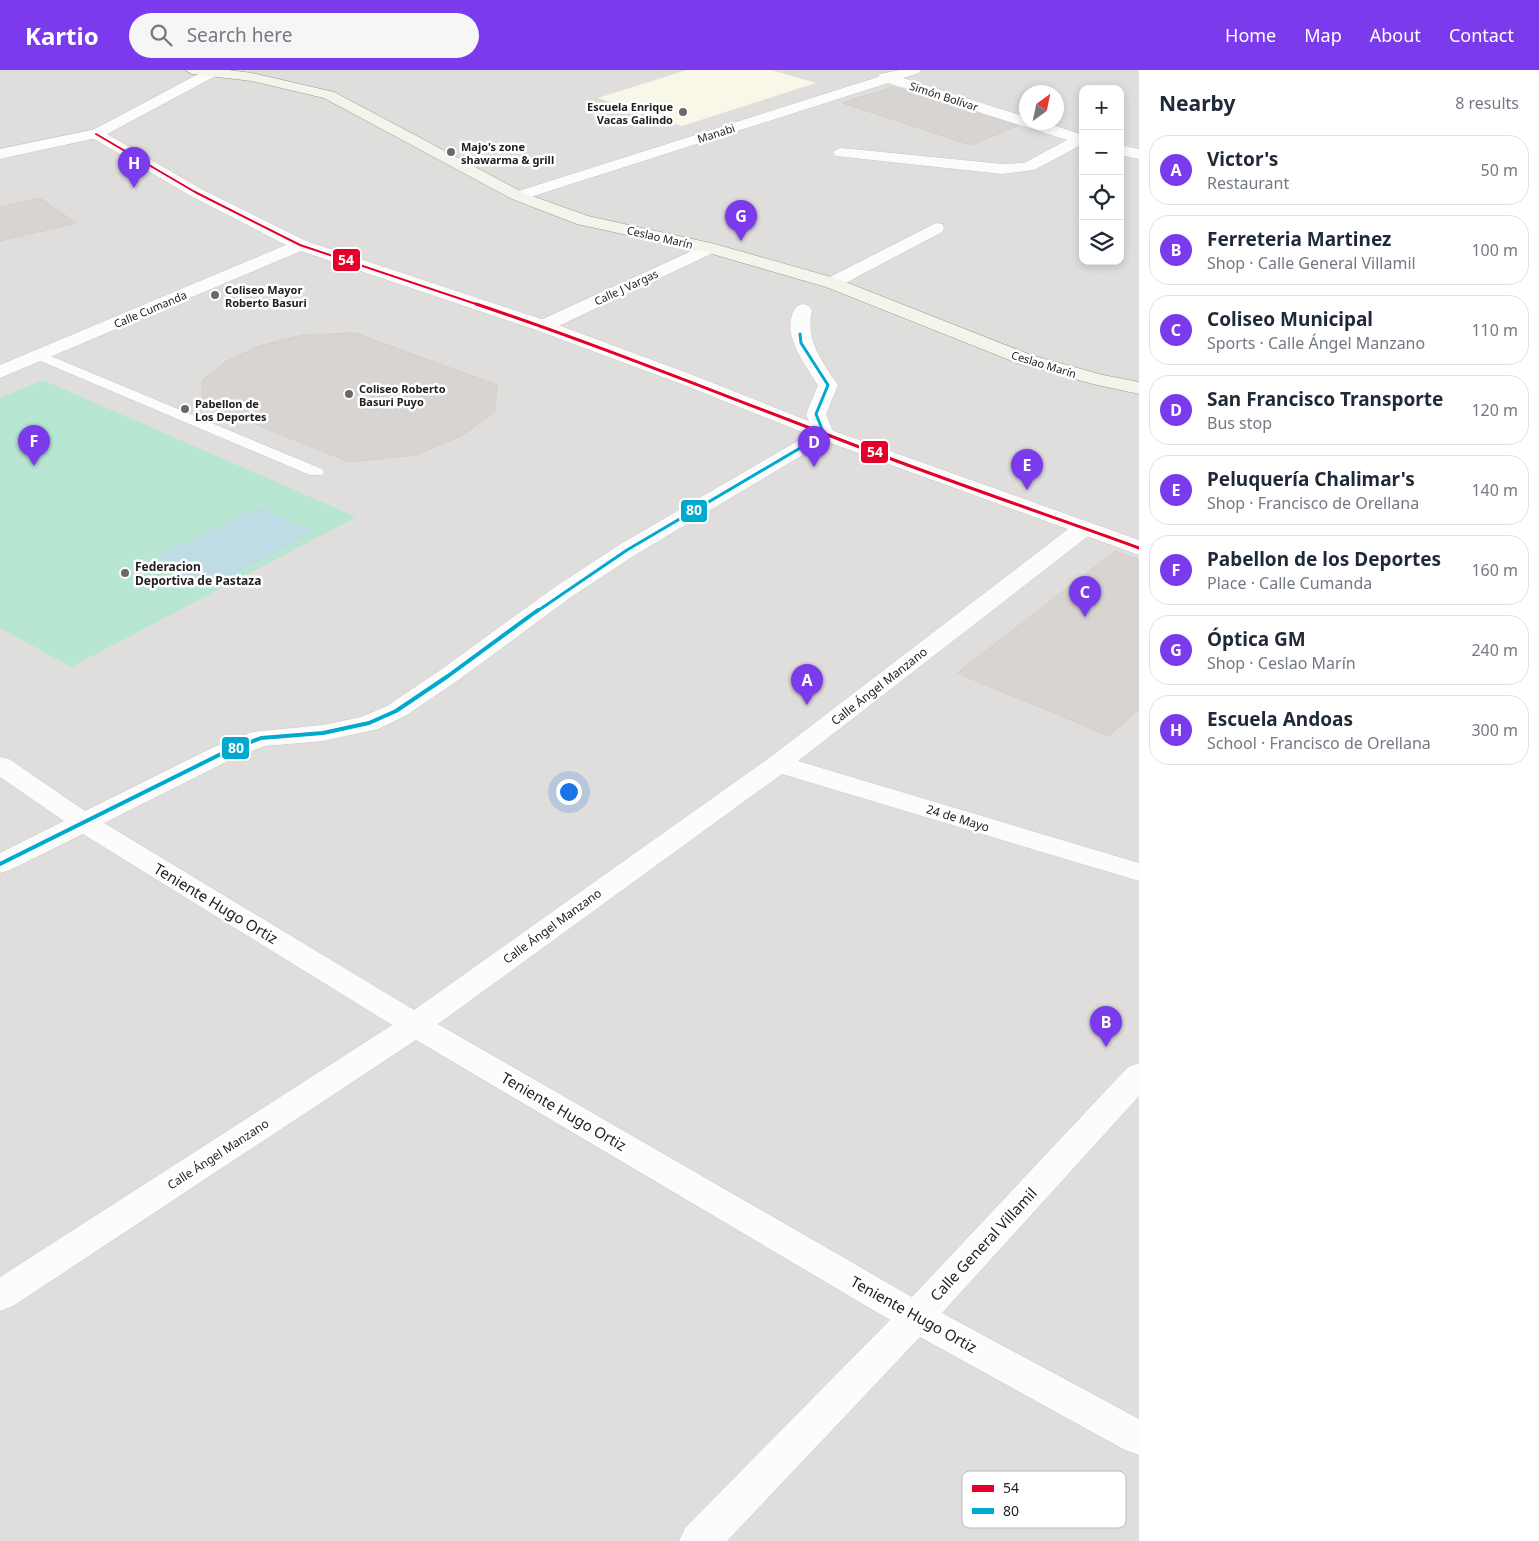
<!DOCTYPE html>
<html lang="en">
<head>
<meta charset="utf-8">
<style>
  :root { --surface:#fff; --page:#f6f6f7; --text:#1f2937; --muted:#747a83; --line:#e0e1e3; --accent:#7c3aed }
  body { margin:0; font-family:"Noto Sans",sans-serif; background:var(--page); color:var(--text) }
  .controls { position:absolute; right:15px; top:15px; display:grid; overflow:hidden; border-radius:10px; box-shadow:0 2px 8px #0003 }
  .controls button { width:45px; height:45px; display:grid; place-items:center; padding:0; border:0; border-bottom:1px solid var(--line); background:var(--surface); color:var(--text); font:25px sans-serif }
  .compass { position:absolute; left:1019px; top:15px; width:45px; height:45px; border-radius:50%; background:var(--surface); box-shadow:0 2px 8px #0003; rotate:33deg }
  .you { position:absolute; left:568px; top:721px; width:18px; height:18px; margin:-12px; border:4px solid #fff; border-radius:50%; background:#1a73e8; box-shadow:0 0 0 8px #1a73e833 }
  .badge { display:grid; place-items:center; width:32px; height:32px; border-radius:50%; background:var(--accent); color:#fff; font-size:16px; font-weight:700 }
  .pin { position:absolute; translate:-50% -41px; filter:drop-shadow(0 1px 2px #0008) }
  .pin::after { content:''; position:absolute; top:26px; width:18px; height:15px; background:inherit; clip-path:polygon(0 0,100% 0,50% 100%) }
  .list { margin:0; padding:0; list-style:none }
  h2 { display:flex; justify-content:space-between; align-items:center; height:65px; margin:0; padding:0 20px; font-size:21px }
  h2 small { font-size:16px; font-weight:400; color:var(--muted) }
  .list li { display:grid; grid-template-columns:32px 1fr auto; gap:15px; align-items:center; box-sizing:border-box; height:70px; margin:0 10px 10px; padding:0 10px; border:1px solid var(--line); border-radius:20px }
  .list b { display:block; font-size:19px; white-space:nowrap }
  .list p { margin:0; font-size:16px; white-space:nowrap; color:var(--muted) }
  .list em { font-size:16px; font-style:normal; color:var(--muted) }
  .icon { flex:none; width:28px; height:28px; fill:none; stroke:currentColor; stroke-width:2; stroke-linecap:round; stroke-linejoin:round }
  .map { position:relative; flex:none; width:1139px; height:1471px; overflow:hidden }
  header { display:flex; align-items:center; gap:30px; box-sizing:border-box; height:70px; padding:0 25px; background:var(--accent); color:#fff }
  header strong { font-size:24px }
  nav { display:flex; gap:28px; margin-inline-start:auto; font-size:18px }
  .search { width:350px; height:45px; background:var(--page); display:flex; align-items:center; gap:12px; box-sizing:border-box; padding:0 18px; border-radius:28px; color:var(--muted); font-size:19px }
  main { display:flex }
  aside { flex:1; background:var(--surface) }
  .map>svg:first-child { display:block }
  .residential { fill:#dfdedc; fill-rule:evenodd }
  .education { fill:#f8f7e8 }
  .pitch { fill:#b7e6d2 }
  .water { fill:#bfdbe3 }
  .building { fill:#d7d4d2; stroke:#d3d0cc }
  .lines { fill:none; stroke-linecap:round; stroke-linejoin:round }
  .service-casing { stroke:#c9c8c7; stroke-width:1 }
  .minor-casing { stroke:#c9c8c7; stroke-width:1 }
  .tertiary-casing { stroke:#c9c8c7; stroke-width:1 }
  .secondary-casing { stroke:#999a82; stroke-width:1 }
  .service { fill:#fdfcfc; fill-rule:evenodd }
  .minor { fill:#fdfcfc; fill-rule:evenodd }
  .tertiary { fill:#fdfcfc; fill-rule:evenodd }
  .secondary { fill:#f4f4ed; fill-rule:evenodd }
  .bus-1-far1-casing { stroke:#fff; stroke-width:4 }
  .bus-1-casing { stroke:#fff; stroke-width:6 }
  .bus-2-far1-casing { stroke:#fff; stroke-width:6 }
  .bus-2-casing { stroke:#fff; stroke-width:8 }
  .bus-1-far1 { stroke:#e4002b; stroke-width:2 }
  .bus-1 { stroke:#e4002b; stroke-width:3 }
  .bus-2-far1 { stroke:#00a9ce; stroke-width:3 }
  .bus-2 { stroke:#00a9ce; stroke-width:4 }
  .poi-dot { fill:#6a6968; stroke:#fff; stroke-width:2 }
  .labels { text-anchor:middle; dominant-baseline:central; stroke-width:5; stroke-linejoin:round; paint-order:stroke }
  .far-street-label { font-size:11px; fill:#222; stroke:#fff }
  .far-poi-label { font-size:11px; font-weight:bold; fill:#222; stroke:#fff; text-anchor:start }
  .poi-label { font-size:12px; font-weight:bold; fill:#222; stroke:#fff; text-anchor:start }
  .street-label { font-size:12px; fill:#222; stroke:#fff }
  .near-street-label { font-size:15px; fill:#222; stroke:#fff }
  .key { fill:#fff; stroke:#bdbdbd; stroke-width:1 }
  .key-label { font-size:14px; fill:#222 }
  .line-badge { stroke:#fff; stroke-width:2 }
  .badge-label { font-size:14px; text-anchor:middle; font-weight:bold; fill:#fff }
</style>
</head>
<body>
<header>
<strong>Kartio</strong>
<div class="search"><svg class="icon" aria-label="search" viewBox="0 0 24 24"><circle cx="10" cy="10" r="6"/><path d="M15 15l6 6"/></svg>Search here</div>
<nav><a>Home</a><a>Map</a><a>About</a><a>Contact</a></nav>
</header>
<main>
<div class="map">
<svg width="1139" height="1471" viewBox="0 0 1139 1471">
  <rect width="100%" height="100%" fill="#f0eeeb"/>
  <path class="residential" d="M0,0H1139V1471H0ZM1083,19H1120V191H1083ZM1026,22H1056V52H1026Z"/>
  <polygon class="education" points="687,0 771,0 816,13 682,56 598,28"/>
  <polygon class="pitch" points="43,310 356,447 71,597 0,558 0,328"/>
  <polygon class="water" points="259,437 315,462 206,518 150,490"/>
  <g class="building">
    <polygon points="893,17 1018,56 971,75 842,33"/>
    <polygon points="40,128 76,153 0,171 0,137"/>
    <polygon points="355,263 497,315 495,342 463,365 416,385 349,392 202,333 202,311 225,292 259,276 302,265"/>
    <polygon points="1115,481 1139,490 1139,639 1109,666 957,603"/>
  </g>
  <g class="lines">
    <defs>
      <polygon id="service" points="41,282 322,399 324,402 322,405 310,405 36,289 34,286 36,283"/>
      <g id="minor">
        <polygon points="900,0 921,0 919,3 903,8 1026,47 1026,52 1044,52 1083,65 1083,74 1034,100 1002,104 836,86 833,83 836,80 841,78 1002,94 1024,93 1067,70 888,13 524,129 512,129 510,126 512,123 878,7 880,4"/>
        <polygon points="96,59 101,61 104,64 101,67 0,89 0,79"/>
        <polygon points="1120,75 1139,79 1139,89 1120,85"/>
        <polygon points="936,153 942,154 944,158 942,162 838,217 832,218 826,217 823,213 826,209"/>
        <polygon points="709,173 715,174 718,178 715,182 550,260 543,262 536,260 534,256 536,252"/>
        <path d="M803,234L809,236L812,240C805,270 822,291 838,315L826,344L834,364L831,368L635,485L571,527L457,611L405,646L378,659L323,671L265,676L232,689L104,753L414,940L769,688L1076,453L1084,451L1092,453L1095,458L1092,463L798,691L1139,793V811L782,704L438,954L912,1227L1128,997L1139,993V1026L942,1243L1139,1349V1385L1125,1380L920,1267L727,1471H679L685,1458L890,1250L416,970L13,1236L0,1241V1207L392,955L83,764L10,800L0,803V783L64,751L0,707V687L9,689L85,741L214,677L252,662L323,655L361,647L387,636L439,601L555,517L619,475L813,362L806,344L818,315C805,293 778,262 797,236Z"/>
      </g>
      <polygon id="tertiary" points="206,0 223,0 221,3 107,64 201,119 306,171 550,252 698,307 831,360 1139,470 1139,485 817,368 684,315 536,260 301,181 0,308 0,295 286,175 189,125 91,67 88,64 91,61"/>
      <polygon id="secondary" points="185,0 228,0 252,3 334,22 524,123 588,146 715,174 838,209 1031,285 1103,305 1139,312 1139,324 1093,314 1017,293 826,217 705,182 577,154 512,129 324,28 252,11 192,4"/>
    </defs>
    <use href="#service" class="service-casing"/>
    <use href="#minor" class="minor-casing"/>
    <use href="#tertiary" class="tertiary-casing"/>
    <use href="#secondary" class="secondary-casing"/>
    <use href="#service" class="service"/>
    <use href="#minor" class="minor"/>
    <use href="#tertiary" class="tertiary"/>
    <use href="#secondary" class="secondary"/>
    <defs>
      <polyline id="bus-1-far1" points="96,64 195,122 300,175 479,235"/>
      <path id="bus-1" d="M476,234C593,273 707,319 823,363C927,404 1034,440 1139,478"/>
      <polyline id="bus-2-far1" points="536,542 627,480 824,364 816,344 828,315 801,273 800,264"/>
      <polyline id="bus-2" points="0,794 223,683 261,668 323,663 369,653 396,641 448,606 538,540"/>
    </defs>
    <use href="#bus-1-far1" class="bus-1-far1-casing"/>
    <use href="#bus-1" class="bus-1-casing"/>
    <use href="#bus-2-far1" class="bus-2-far1-casing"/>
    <use href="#bus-2" class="bus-2-casing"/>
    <use href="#bus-1-far1" class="bus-1-far1"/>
    <use href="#bus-1" class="bus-1"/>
    <use href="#bus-2-far1" class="bus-2-far1"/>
    <use href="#bus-2" class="bus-2"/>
  </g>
  <g class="poi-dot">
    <circle cx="683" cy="42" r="5"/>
    <circle cx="451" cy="82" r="5"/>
    <circle cx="215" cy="225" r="5"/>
    <circle cx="349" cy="324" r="5"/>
    <circle cx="185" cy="339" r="5"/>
    <circle cx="125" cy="503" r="5"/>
  </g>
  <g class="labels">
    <g class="far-street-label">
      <text transform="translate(944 26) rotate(18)">Simón Bolívar</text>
      <text transform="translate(716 63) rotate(-18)">Manabi</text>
      <text transform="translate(660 167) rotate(13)">Ceslao Marín</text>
      <text transform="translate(626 217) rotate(-25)">Calle J Vargas</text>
      <text transform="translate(150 239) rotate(-23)">Calle Cumanda</text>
      <text transform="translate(1044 294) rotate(17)">Ceslao Marín</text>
    </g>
    <g class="far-poi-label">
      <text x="673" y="36" text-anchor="end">Escuela Enrique<tspan x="673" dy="13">Vacas Galindo</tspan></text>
      <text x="461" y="76">Majo's zone<tspan x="461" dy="13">shawarma &amp; grill</tspan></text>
      <text x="225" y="219">Coliseo Mayor<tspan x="225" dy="13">Roberto Basuri</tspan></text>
      <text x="359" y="318">Coliseo Roberto<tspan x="359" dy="13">Basuri Puyo</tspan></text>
      <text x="195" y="333">Pabellon de<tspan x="195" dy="13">Los Deportes</tspan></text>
    </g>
    <g class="poi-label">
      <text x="135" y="496">Federacion<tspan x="135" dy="14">Deportiva de Pastaza</tspan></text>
    </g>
    <g class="street-label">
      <text transform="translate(879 616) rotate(-38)">Calle Ángel Manzano</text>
      <text transform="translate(958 748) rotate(17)">24 de Mayo</text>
      <text transform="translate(552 856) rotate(-36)">Calle Ángel Manzano</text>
      <text transform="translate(218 1084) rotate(-33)">Calle Ángel Manzano</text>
    </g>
    <g class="near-street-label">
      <text transform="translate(216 833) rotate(31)">Teniente Hugo Ortiz</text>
      <text transform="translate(564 1041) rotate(30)">Teniente Hugo Ortiz</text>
      <text transform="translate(983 1174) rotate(-47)">Calle General Villamil</text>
      <text transform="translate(914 1244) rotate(29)">Teniente Hugo Ortiz</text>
    </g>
  </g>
  <rect x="962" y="1401" width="164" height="57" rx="8" class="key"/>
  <rect x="972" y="1415" width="22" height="7" fill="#e4002b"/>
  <rect x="972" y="1438" width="22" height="6" fill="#00a9ce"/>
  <g class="key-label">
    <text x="1003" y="1423">54</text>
    <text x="1003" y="1446">80</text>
  </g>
  <g class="line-badge">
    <rect x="332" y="178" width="29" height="24" rx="5" fill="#e4002b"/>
    <rect x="860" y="370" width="29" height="24" rx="5" fill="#e4002b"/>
    <rect x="680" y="429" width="28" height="24" rx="5" fill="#00a9ce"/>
    <rect x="221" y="666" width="29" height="24" rx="5" fill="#00a9ce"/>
  </g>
  <g class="badge-label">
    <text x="346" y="195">54</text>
    <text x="875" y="387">54</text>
    <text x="694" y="445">80</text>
    <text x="236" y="683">80</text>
  </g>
</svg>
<div class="controls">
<button>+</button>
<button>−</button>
<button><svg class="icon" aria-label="locate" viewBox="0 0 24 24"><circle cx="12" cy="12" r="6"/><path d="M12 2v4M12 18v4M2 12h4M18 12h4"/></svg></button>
<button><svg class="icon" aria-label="layers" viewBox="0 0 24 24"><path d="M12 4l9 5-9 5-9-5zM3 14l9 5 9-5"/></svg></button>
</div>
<svg class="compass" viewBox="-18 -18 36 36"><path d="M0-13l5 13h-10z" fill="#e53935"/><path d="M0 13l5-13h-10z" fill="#747a83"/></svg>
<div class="you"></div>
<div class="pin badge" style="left:807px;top:635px">A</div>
<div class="pin badge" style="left:1106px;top:977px">B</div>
<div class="pin badge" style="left:1085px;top:547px">C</div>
<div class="pin badge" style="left:814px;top:397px">D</div>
<div class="pin badge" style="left:1027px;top:420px">E</div>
<div class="pin badge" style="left:34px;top:396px">F</div>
<div class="pin badge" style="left:741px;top:171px">G</div>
<div class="pin badge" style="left:134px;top:118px">H</div>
</div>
<aside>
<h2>Nearby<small>8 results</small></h2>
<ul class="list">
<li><span class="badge">A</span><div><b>Victor's</b><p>Restaurant</p></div><em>50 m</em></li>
<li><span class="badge">B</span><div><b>Ferreteria Martinez</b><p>Shop · Calle General Villamil</p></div><em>100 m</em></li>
<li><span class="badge">C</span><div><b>Coliseo Municipal</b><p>Sports · Calle Ángel Manzano</p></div><em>110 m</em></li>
<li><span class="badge">D</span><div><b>San Francisco Transporte</b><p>Bus stop</p></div><em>120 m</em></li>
<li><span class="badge">E</span><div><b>Peluquería Chalimar's</b><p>Shop · Francisco de Orellana</p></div><em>140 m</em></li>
<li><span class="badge">F</span><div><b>Pabellon de los Deportes</b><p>Place · Calle Cumanda</p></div><em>160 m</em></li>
<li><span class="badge">G</span><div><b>Óptica GM</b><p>Shop · Ceslao Marín</p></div><em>240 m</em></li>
<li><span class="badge">H</span><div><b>Escuela Andoas</b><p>School · Francisco de Orellana</p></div><em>300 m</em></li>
</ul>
</aside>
</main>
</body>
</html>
